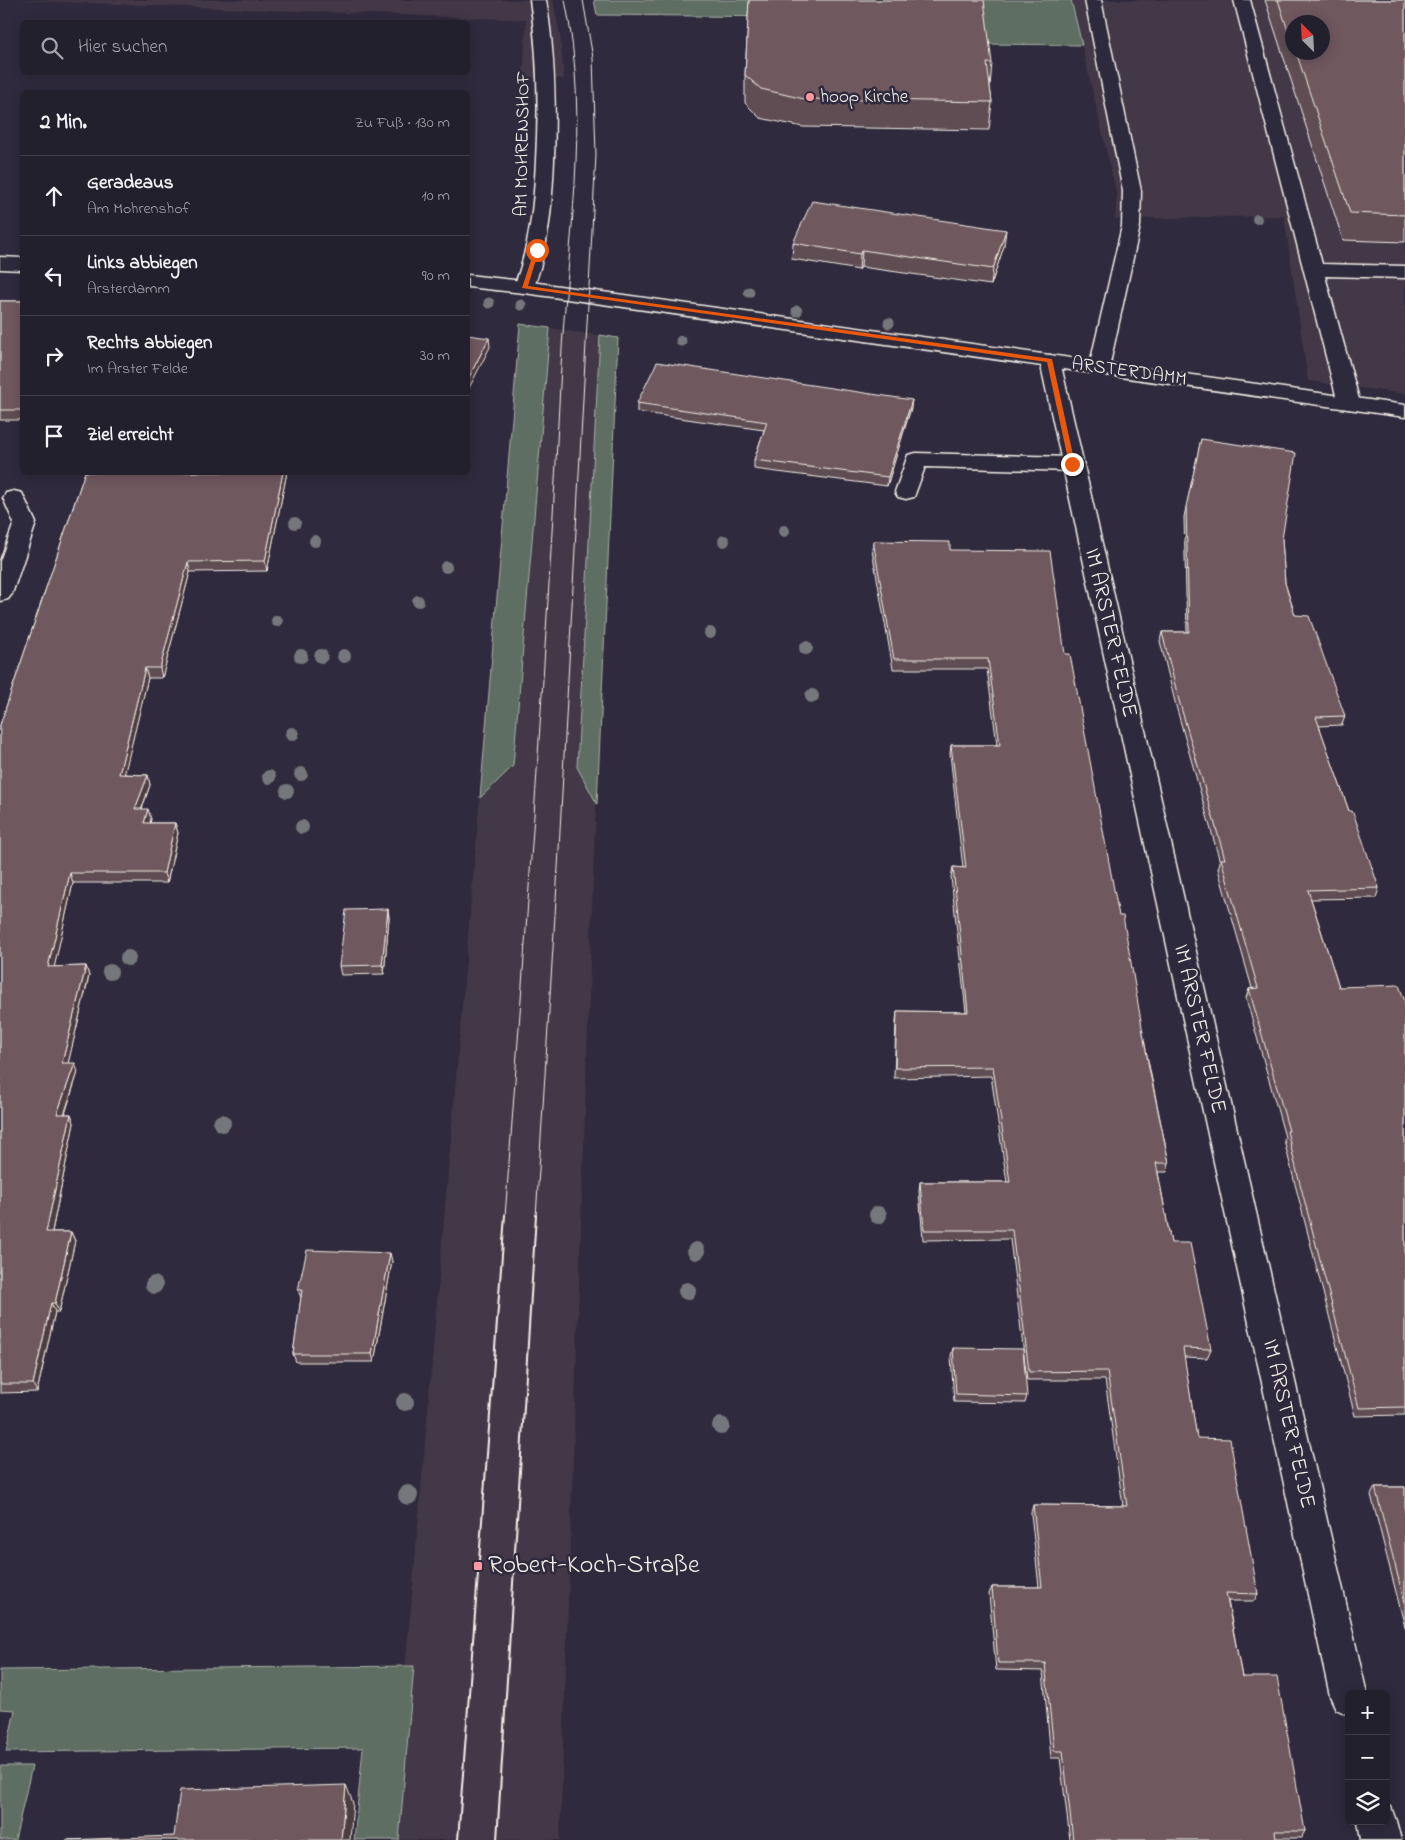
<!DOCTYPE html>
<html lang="de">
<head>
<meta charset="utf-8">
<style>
  :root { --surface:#23202e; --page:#2b2836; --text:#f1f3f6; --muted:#a3a3aa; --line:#403e4a }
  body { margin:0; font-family:"Indie Flower",sans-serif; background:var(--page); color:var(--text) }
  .controls { position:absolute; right:15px; bottom:15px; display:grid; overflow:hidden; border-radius:8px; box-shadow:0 2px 12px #0003 }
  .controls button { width:45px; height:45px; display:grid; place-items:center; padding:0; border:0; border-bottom:1px solid var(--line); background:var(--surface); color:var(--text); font:25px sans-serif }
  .compass { position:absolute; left:1285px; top:15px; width:45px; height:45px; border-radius:50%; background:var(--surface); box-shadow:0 2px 12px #0003; rotate:336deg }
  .stop { position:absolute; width:15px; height:15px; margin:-11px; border:4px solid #ea580c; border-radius:50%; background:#fff }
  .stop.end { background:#ea580c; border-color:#fff; box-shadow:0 1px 5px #0008 }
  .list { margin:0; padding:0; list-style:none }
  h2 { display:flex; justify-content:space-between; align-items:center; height:65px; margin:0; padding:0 20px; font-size:21px }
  h2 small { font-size:16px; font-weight:400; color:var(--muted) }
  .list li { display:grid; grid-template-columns:32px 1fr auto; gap:15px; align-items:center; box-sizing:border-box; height:80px; padding:0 20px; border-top:1px solid var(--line) }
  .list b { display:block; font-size:19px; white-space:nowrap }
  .list p { margin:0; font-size:16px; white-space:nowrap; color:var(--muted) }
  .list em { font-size:16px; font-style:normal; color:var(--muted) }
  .icon { flex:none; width:28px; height:28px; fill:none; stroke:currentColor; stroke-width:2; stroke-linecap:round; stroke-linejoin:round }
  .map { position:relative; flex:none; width:1405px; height:1840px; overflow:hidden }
  .search { position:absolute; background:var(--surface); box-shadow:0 2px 12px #0003; left:20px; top:20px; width:450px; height:55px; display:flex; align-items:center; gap:12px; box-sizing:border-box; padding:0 18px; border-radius:8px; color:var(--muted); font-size:19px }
  .panel { position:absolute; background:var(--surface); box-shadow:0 2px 12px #0003; left:20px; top:90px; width:450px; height:385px; border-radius:8px }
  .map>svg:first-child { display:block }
  .built { fill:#423847; fill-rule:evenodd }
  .green { fill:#5e6e64; stroke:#a9b0a6 }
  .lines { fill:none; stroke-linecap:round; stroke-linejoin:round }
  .lane-casing { stroke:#f4f1e8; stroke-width:3 }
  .street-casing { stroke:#f4f1e8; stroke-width:3 }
  .secondary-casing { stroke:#f4f1e8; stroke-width:3 }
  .lane { fill:#2f2a3d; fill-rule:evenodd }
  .street { fill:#2f2a3d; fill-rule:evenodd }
  .secondary { fill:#2f2a3d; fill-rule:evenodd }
  .tram-far1 { stroke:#f4f1e8; stroke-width:1 }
  .tram { stroke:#f4f1e8; stroke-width:2 }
  .tree { fill:#76777b }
  .wall { fill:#5f4d52; stroke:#f4f1e8; fill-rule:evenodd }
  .shaded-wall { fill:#4e3e42; stroke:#f4f1e8 }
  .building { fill:#6f595f; stroke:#f4f1e8 }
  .route { fill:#ea580c }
  .poi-dot { fill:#ff9aa2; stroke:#2f2a3d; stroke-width:2 }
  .labels { text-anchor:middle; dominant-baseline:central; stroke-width:5; stroke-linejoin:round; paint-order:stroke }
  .far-poi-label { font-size:19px; fill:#f4f1e8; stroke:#2f2a3d; text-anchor:start }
  .far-street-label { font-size:19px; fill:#f4f1e8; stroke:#2f2a3d }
  .street-label { font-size:22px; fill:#f4f1e8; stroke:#2f2a3d }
  .near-poi-label { font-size:26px; fill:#f4f1e8; stroke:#2f2a3d; text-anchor:start }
</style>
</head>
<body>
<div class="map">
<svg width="1405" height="1840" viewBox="0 0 1405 1840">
  <rect width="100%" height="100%" fill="#2f2a3d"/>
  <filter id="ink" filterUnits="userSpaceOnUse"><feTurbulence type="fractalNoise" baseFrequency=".02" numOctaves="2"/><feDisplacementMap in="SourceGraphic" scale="10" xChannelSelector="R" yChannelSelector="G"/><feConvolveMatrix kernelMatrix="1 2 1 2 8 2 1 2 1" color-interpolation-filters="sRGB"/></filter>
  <g filter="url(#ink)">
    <g class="built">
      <polygon points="14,0 553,0 560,35 564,79 523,77 526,20"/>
      <path d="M1071,0H1405V394L1308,381L1284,216L1115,219L1117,196ZM1292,22H1322V52H1292Z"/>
      <polygon points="520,324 618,338 594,850 560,1840 388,1840 412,1595"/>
    </g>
    <g class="green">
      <polygon points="594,0 1071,0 1082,45 984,44 980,19 597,15"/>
      <polygon points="520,324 550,328 513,766 480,798"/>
      <polygon points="600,335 618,338 597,804 577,767"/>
      <polygon points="414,1666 399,1840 354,1840 363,1748 6,1752 15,1710 0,1709 0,1670"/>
      <polygon points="0,1766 32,1766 15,1840 0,1840"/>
    </g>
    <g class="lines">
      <defs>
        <g id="lane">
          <polygon points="1085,0 1101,0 1141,191 1140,226 1109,368 1106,372 1099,374 1092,372 1089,368 1122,226 1123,191"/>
          <polygon points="1234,0 1250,0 1322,264 1405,266 1405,278 1325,276 1360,403 1356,407 1349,409 1342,407 1338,403"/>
          <polygon points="916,453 1072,457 1080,459 1083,464 1080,469 1072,471 925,467 914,497 906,499 898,497 895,492 908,455"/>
        </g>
        <g id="street">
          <path d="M530,0H546C555,53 556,106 554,160C552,204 549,245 534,287L531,291L524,293L517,291L514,287C530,245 534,204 536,160C539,106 538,53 530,0Z"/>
          <polygon points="1050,355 1057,357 1060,361 1367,1694 1349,1694 1349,1715 1336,1709 1330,1696 1040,361 1043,357"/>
          <polygon points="14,491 22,493 36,523 12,594 8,599 0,601 0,561 14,523 3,498 6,493"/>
          <polygon points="1386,1805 1391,1807 1396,1821 1401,1840 1361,1840 1358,1821 1386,1821"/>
        </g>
        <g id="secondary">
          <polygon points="0,257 22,258 22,270 0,269"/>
          <polygon points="468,275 524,281 1405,405 1405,417 524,293 468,287"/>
        </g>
      </defs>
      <use href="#lane" class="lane-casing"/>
      <use href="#street" class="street-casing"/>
      <use href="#secondary" class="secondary-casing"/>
      <use href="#lane" class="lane"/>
      <use href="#street" class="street"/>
      <use href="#secondary" class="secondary"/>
      <g class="tram-far1">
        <path d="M505,1217C526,933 547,650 561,366C567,244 591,121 565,0"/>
        <polyline points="536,1217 558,868 596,155 593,58 583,0"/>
      </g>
      <g class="tram">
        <polyline points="458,1840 505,1215"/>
        <polyline points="497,1840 536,1215"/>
      </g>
    </g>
    <g class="tree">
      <circle cx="1257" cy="219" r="5"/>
      <circle cx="749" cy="292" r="5.5"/>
      <circle cx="489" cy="303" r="5.5"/>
      <circle cx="521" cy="305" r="5.5"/>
      <circle cx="797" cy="311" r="5.5"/>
      <circle cx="889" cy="323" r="5.5"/>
      <circle cx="681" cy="341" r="5.5"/>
      <circle cx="295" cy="523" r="6"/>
      <circle cx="784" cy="531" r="6"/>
      <circle cx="315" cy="541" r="6"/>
      <circle cx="724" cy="541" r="6"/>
      <circle cx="446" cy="567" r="6"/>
      <circle cx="418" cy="601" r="6"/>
      <circle cx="277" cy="621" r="6"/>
      <circle cx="710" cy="633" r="6"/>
      <circle cx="806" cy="648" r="7"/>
      <circle cx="301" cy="656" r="7"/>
      <circle cx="321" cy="656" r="7"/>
      <circle cx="344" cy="656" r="7"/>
      <circle cx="812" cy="696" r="7"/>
      <circle cx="292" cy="734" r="7"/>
      <circle cx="301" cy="774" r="7"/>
      <circle cx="269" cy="777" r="7"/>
      <circle cx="287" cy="791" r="7"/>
      <circle cx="302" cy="827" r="7"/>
      <circle cx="128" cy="958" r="8"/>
      <circle cx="110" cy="972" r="8"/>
      <circle cx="222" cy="1123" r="9"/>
      <circle cx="878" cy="1215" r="9"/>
      <circle cx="696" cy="1251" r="9"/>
      <circle cx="154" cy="1285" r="9"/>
      <circle cx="687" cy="1291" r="9"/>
      <circle cx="405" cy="1402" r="9"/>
      <circle cx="721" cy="1426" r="9"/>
      <circle cx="408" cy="1495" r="10"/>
    </g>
    <g class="wall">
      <polygon points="749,0 992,63 990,87 992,102 989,130 803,127 760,118 745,103 745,75"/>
      <path d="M1265,0H1405V242L1343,240ZM1292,22L1322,52H1292Z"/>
      <polygon points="793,243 1004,246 991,285 861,267 859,270 792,259"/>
      <rect x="0" y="301" width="22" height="119"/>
      <polygon points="637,403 911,408 887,486 754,469 754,460 764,430 637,412"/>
      <polygon points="1201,439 1282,539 1285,583 1295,615 1345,716 1342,725 1319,726 1349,811 1379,888 1376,898 1311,899 1339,987 1405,1002 1405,1415 1355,1416 1295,1184 1284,1140 1285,1137 1246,998 1249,989 1252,988 1218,869 1220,862 1176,706 1160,641 1162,632 1187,632 1184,517"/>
      <polygon points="85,472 287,472 267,571 190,572 162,678 148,678 124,774 148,775 150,785 142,809 151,819 150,823 175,823 178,833 167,883 73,883 54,967 86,966 89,976 68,1063 78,1072 65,1114 71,1114 74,1123 52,1232 71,1232 75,1241 59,1312 55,1312 37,1392 0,1393 0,725"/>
      <polygon points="873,541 950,550 1065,654 1169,1163 1167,1172 1158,1172 1171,1243 1211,1349 1207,1358 1184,1357 1197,1438 1258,1594 1254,1601 1228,1601 1242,1677 1305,1831 1301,1838 1276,1838 1276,1840 1070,1840 1060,1758 1051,1758 1043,1671 996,1670 989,1594 992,1587 1039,1587 1031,1513 1033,1505 1123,1506 1105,1380 1027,1380 1010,1239 923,1240 919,1191 920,1182 1007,1182 991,1076 894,1078 896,1021 897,1011 966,1012 951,877 953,867 963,868 950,754 951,745 997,745 987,669 893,669 872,550"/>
      <polygon points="388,909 389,918 384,974 341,975 339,966"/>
      <polygon points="392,1261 374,1362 296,1362 293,1354 301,1298 298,1290"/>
      <polygon points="953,1348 1027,1396 1025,1403 954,1402 951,1356"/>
      <polygon points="1375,1487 1405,1487 1405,1627 1371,1495"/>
    </g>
    <g class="shaded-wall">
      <polygon points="1006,230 1004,246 991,285 993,269"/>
      <polygon points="862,250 861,267 859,270 860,254"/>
      <polygon points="489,338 490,347 468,390 468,379"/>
      <polygon points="912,400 911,408 887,486 888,477"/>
      <polygon points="283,472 287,472 267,571 265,561"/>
      <polygon points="188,562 190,572 162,678 160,668"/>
      <polygon points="145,668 148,678 122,784 119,774"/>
      <polygon points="148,775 150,785 138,819 135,809"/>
      <polygon points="148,809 151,819 147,833 144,823"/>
      <polygon points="175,823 178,833 167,883 164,873"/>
      <polygon points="70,873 73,883 52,977 48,967"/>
      <polygon points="388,909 389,918 384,974 382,965"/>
      <polygon points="86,966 89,976 66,1072 62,1063"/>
      <polygon points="75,1063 78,1072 61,1124 57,1114"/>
      <polygon points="71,1114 74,1123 50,1241 46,1232"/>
      <polygon points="71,1232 75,1241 59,1312 55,1303"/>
      <polygon points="390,1253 392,1261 374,1362 372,1354"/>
      <polygon points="51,1303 55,1312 37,1392 33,1384"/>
      <polygon points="346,1785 353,1803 350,1840 341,1840"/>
    </g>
    <g class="building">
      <polygon points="749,0 984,0 992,63 987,63 992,102 804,99 761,89 745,75"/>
      <polygon points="1278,0 1405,0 1405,215 1350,213 1296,52 1322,52 1322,22 1292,22 1292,43"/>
      <polygon points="812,201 1006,230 993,269 862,250 860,254 793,243"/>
      <rect x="0" y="301" width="22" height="109"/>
      <polygon points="468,335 489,338 468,379"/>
      <polygon points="657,362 912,400 888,477 754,460 767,422 637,403"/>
      <polygon points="1201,439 1296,453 1282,539 1285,583 1295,615 1309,616 1345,716 1316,717 1349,811 1352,811 1355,818 1379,888 1308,890 1339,987 1399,985 1405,1002 1405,1407 1359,1408 1298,1176 1287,1131 1289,1131 1249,989 1258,988 1221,859 1225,859 1178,697 1162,632 1189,632 1186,507"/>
      <polygon points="85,472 283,472 265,561 188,562 160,668 145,668 119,774 148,775 135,809 148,809 144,823 175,823 164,873 70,873 48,967 86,966 62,1063 75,1063 57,1114 71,1114 46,1232 71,1232 55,1303 51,1303 33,1384 0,1384 0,725"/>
      <polygon points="873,541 950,542 950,550 1050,551 1065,654 1070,654 1119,916 1123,916 1149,1068 1169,1163 1156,1163 1171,1243 1190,1243 1211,1349 1183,1348 1197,1438 1230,1439 1258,1594 1226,1593 1242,1677 1277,1677 1305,1831 1275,1831 1276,1840 1073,1840 1063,1751 1054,1751 1045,1663 998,1663 992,1587 1042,1587 1033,1505 1127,1506 1107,1371 1029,1372 1012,1230 924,1230 920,1182 1010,1182 993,1067 895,1068 897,1011 968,1012 953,867 966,868 951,745 1000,745 988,659 894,659"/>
      <polygon points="388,909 382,965 339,966 346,910"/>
      <polygon points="307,1250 390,1253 372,1354 293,1354 302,1290 298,1290"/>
      <polygon points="953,1348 1023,1349 1027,1396 956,1394"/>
      <polygon points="1375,1487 1405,1487 1405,1604"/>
      <polygon points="346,1785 341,1840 66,1840 174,1836 180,1790"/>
    </g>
  </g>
  <polygon class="route" points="535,248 539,250 528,286 1052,359 1075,464 1072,466 1069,464 1047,362 522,288"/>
  <g class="poi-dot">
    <circle cx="810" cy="97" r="5"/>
    <rect x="473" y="1561" width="10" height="10" rx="2.5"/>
  </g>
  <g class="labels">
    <g class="far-poi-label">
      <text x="820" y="97">hoop Kirche</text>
    </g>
    <g class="far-street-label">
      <text transform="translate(523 144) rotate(-89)">AM MOHRENSHOF</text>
      <text transform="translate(1129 372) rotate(8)">ARSTERDAMM</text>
    </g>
    <g class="street-label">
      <text transform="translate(1110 633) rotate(77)">IM ARSTER FELDE</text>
      <text transform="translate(1199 1029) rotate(77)">IM ARSTER FELDE</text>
      <text transform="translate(1288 1424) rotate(77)">IM ARSTER FELDE</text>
    </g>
    <g class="near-poi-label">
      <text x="488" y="1566">Robert-Koch-Straße</text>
    </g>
  </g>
</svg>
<div class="controls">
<button>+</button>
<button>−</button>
<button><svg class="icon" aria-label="layers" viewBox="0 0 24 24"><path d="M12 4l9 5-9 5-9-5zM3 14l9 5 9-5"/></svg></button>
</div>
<svg class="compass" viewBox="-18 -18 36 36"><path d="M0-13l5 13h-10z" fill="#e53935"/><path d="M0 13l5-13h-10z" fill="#a3a3aa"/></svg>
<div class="stop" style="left:537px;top:250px"></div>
<div class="stop end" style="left:1072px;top:464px"></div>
<div class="search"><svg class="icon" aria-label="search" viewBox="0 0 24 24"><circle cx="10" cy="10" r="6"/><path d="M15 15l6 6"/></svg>Hier suchen</div>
<section class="panel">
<h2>2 Min.<small>Zu Fuß · 130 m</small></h2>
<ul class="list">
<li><svg class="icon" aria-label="ahead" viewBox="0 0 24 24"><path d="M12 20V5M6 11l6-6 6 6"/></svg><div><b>Geradeaus</b><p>Am Mohrenshof</p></div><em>10 m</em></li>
<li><svg class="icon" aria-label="left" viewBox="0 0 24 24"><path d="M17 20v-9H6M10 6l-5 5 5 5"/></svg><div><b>Links abbiegen</b><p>Arsterdamm</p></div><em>90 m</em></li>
<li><svg class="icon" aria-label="right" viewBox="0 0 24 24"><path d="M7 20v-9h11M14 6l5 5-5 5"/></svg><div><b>Rechts abbiegen</b><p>Im Arster Felde</p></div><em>30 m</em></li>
<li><svg class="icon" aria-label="arrive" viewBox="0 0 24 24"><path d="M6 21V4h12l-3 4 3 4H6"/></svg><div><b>Ziel erreicht</b></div></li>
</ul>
</section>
</div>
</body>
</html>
